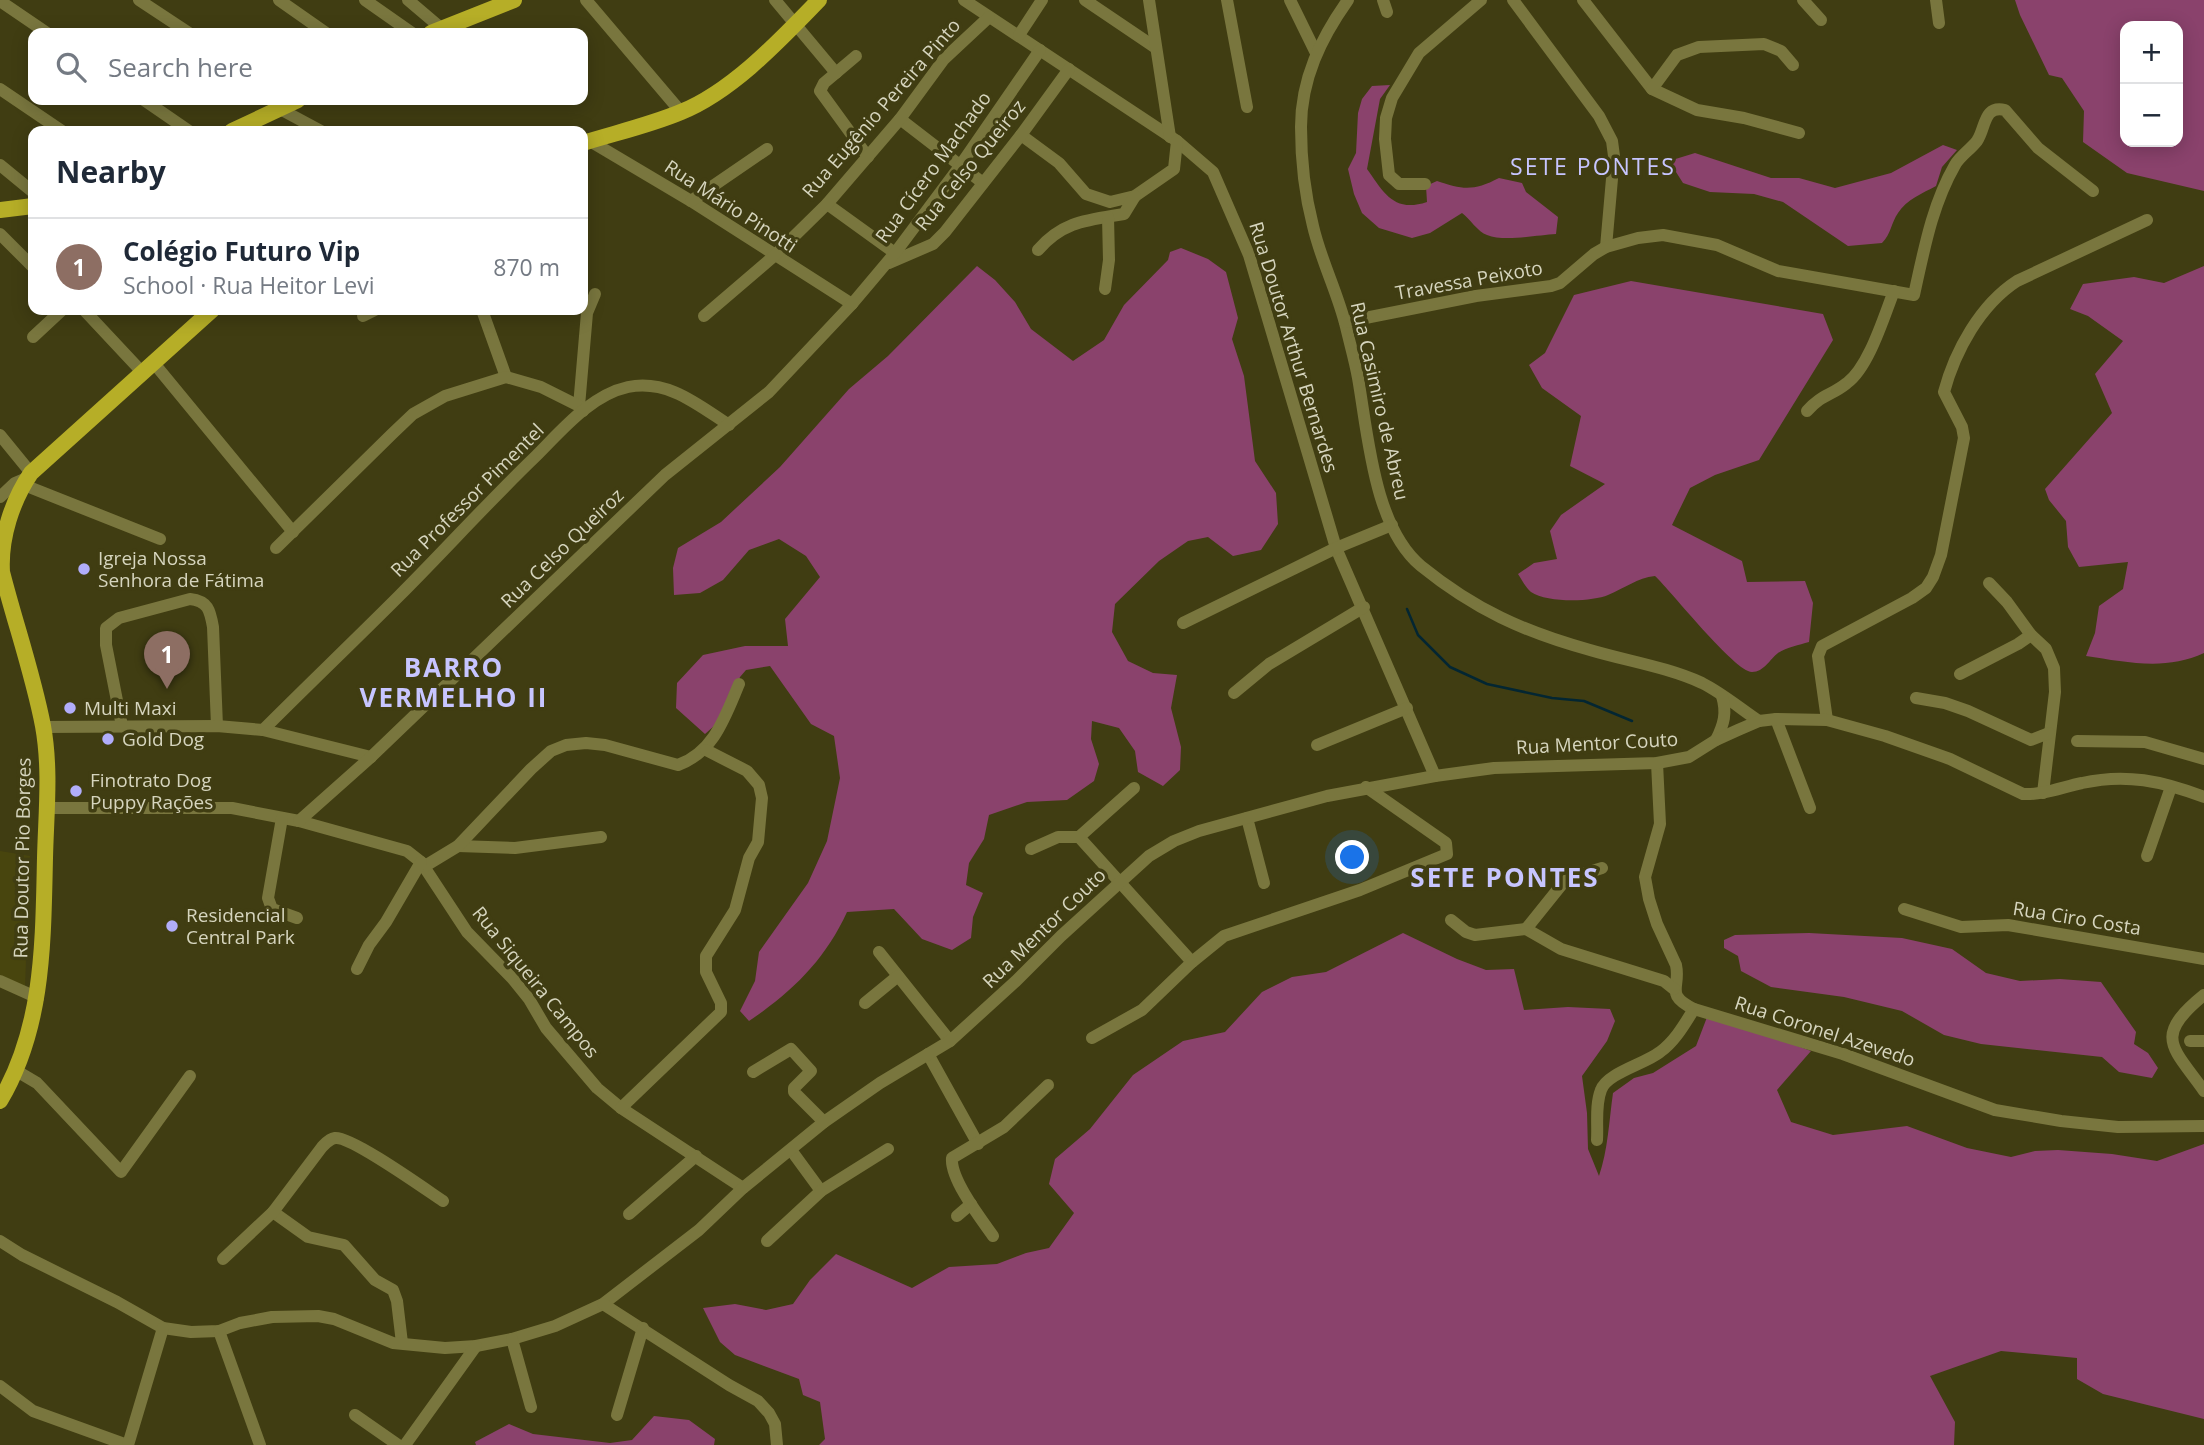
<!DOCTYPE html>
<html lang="en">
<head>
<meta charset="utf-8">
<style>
  :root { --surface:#fff; --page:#f2f2f3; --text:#1f2937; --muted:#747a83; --line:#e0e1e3; --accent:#ea580c }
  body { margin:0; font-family:"Open Sans",sans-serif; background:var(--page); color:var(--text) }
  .controls { position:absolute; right:21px; top:21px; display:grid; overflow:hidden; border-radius:14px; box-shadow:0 4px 18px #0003 }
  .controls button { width:63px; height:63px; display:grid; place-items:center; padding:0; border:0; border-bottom:2px solid var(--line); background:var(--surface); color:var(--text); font:35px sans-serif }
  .you { position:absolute; left:1353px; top:858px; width:24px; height:24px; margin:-18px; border:5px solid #fff; border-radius:50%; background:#1a73e8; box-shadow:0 0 0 10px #1a73e833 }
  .badge { display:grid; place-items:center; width:46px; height:46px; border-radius:50%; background:var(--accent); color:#fff; font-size:23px; font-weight:700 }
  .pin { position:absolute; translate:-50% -58px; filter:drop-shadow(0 2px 4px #0008) }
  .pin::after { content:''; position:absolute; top:37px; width:24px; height:21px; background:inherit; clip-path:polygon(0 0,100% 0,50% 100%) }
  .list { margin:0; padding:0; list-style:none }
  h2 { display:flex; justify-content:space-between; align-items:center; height:91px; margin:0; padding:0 28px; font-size:30px }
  h2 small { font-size:23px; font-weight:400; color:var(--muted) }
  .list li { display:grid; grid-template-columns:46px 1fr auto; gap:21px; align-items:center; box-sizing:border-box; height:98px; padding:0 28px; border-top:2px solid var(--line) }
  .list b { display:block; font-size:26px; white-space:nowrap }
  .list p { margin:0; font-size:23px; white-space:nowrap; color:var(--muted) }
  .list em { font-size:23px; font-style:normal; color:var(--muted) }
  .icon { flex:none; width:38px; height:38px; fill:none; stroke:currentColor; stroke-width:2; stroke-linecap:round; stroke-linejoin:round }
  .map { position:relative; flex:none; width:2204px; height:1445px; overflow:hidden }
  .search { position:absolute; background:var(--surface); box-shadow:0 4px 18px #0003; left:28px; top:28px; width:560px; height:77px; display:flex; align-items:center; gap:18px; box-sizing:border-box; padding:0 24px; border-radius:14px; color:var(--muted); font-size:26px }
  .panel { position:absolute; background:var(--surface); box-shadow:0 4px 18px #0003; left:28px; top:126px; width:560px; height:189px; border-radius:14px }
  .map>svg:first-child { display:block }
  .built { fill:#48450e }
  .green { fill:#8a426c; fill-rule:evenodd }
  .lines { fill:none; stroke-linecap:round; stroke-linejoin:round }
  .stream { stroke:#032632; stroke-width:2.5 }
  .minor { stroke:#79763e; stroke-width:12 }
  .major { stroke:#b6ae27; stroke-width:16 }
  .poi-dot { fill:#b1adfa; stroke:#403d12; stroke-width:2.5 }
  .labels { text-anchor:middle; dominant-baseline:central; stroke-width:7; stroke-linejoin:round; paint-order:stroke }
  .street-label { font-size:19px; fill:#d6d5be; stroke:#403d12 }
  .poi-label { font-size:19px; fill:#d6d5be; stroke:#403d12; text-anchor:start }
  .quarter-label { font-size:23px; letter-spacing:2px; fill:#c7c5ff; stroke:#403d12 }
  .district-label { font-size:26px; font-weight:bold; letter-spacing:2px; fill:#c7c5ff; stroke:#403d12 }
</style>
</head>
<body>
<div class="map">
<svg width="2204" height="1445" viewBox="0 0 2204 1445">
  <rect width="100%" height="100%" fill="#403d12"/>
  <polygon class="built" points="0,851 30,856 25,986 0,975"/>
  <g class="green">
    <path d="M2015,0H2204V191L2127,173L2083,142L2084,111L2062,78L2049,75L2020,15ZM2125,26H2178V142H2125Z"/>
    <path d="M1390,85L1380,99L1367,169C1384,193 1394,213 1427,202L1426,186L1437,181C1463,190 1474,191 1499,178L1522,183L1526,192L1558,217L1556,234C1537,235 1504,242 1487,235C1478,232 1470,219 1462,213L1430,233L1412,238L1379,228L1362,213L1354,194L1348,169L1356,153L1358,113L1362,99L1372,86Z"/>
    <path d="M1943,145L1957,150L1942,167L1936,186C1923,193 1906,200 1898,213C1891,223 1891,234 1882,243L1848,246L1783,202L1754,194L1710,192L1683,183L1669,161L1695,153L1771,178H1799L1835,188L1891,173Z"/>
    <path d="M1181,248L1208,259L1226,272L1238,318L1232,339L1244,376L1255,461L1276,493L1278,524L1261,550L1233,556L1208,537L1188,541L1159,561L1115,604L1112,632L1128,661L1153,673L1177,675L1171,708L1181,747L1180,770L1163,786L1138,772L1135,751L1119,728L1092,721L1091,739L1099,764L1094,781L1067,800L1027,802L989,815L984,839L969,863L966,885L983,893L973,917L971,938L952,950L922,939L894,909L847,912C825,960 792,992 749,1021L740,1011L755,981L759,952L808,883L827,841L840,778L834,736L811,724L770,666L746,670L740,677L723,718L705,734L676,708L677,683L703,655L745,646H788L785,619L820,577L806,556L779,539L749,550L723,580L700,593L674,595L673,568L678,548L721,522L780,467L849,389L888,356L977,266L995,280L1015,302L1031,329L1073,361L1104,340L1124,305L1168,260L1170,252Z"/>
    <path d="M2204,266V653C2166,671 2126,662 2086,656L2095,633L2099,606L2123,589L2128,562L2079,567L2068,547L2066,521L2049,500L2045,489L2112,413L2095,374L2123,341L2088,316L2070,309L2083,284L2134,277L2164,283Z"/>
    <path d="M1631,281L1823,314L1833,340L1759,460L1715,475L1690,488L1672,525L1742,561L1747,582L1805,581L1813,603L1809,642C1799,645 1787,647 1778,653C1770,659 1764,672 1752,672C1735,672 1671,591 1655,576C1637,578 1625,588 1608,595C1592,602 1547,603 1531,592C1526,588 1522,580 1518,574L1534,563L1557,559L1550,531L1561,515L1605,484L1570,466L1581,416L1542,388L1529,365L1545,353L1574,295Z"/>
    <path d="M1403,933L1457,959L1486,970L1514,969L1524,1010L1568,1007L1610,1009L1615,1021L1607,1041L1582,1076L1587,1113L1588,1149L1599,1176C1608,1150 1609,1121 1613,1093L1634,1078L1653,1073L1696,1046L1709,1012L1811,1051L1777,1090L1791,1122L1833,1135L1907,1126L1967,1148L2011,1157L2035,1151L2058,1150L2112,1154L2157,1161L2204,1144V1419L2103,1394L2077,1379V1358L2001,1351L1930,1376L1955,1422L1954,1445H819L825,1439L820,1402L803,1395L799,1379L735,1355L720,1342L703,1308L735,1304L766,1310L793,1304L810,1280L836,1254L912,1288L949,1267L997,1264L1026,1253L1049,1248L1074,1213L1049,1184L1055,1159L1090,1129L1133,1075L1183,1041L1225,1032L1262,992L1292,977L1326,972Z"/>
    <polygon points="1809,933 1902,938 1952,949 1986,973 2020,981 2060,979 2101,982 2136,1032 2134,1044 2148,1053 2158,1068 2152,1078 2119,1072 2102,1057 1981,1044 1944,1035 1902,1011 1844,997 1771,987 1741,971 1738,956 1724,948 1724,940 1735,935"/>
    <polygon points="654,1416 689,1420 715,1439 714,1445 476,1445 475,1442 509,1424 533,1434 610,1443 632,1440"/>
  </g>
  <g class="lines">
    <polyline class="stream" points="1407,609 1418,635 1450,667 1487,684 1552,698 1584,701 1632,721"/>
    <g class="minor">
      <polyline points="139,0 189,33"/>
      <polyline points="279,0 326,33"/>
      <polyline points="365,0 412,33"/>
      <polyline points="408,0 441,28"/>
      <polyline points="586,0 681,112"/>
      <polyline points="775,0 836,73"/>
      <polyline points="964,0 1177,141 1213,172 1249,255 1336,548 1435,776"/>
      <polyline points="1085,0 1156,48"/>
      <polyline points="1149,0 1170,137"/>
      <polyline points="1227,0 1247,107"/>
      <polyline points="1290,0 1316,53"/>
      <path d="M1348,0C1321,38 1301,79 1301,127C1301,159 1305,195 1313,226C1321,261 1338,293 1346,327C1350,344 1355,361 1358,378C1368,435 1374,527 1421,566C1474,609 1524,632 1590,650C1627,661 1667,667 1702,683C1722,693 1741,709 1759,721"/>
      <polyline points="1383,0 1387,12"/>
      <polyline points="1513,0 1599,116 1612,141 1614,156 1606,247"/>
      <polyline points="1583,0 1652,89 1697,110 1744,118 1799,133"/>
      <polyline points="1803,0 1821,20"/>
      <polyline points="1936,0 1939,23"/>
      <polyline points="0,1 47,33"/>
      <polyline points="1019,35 1042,0"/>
      <polyline points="856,56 824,83 820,91 868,157"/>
      <polyline points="0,89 62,131"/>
      <polyline points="1652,89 1677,55 1699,47 1764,44 1781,51 1793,65"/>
      <polyline points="144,100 189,131"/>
      <polyline points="280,109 321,131"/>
      <polyline points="900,119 983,183"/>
      <polyline points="1021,135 1059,163 1086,194 1110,202 1135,196 1174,169 1177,141"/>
      <polyline points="590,141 691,201 852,304"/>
      <polyline points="0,165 33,192"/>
      <polyline points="1425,184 1399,184 1389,175 1385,139 1386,118 1392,98 1419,53 1481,0"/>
      <polyline points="691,201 767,149"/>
      <polyline points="827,204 895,253"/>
      <polyline points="0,234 33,267"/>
      <path d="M1038,250C1063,221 1088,220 1124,214L1135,196"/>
      <polyline points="889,263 933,244 945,232 1021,135 1069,69"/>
      <polyline points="1105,289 1109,260 1108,217"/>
      <polyline points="84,310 142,372"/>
      <polyline points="482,310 506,377"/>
      <polyline points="363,316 375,310"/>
      <polyline points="704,316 774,256 827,204 900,119 944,59 989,17"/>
      <path d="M1345,322L1476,296L1551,286L1560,283L1594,254L1606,247L1638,238L1663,235L1717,245L1778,271L1914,295C1924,250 1932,205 1955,165C1960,156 1970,150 1977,141C1986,128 1983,105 2005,110L2038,148L2093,191"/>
      <polyline points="33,337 62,310"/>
      <polyline points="153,362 293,532"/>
      <polyline points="579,406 587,313 595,294"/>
      <path d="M1807,411C1822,394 1831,396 1847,383C1869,367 1884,316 1894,291"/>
      <polyline points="0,435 31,473"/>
      <polyline points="24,485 160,539"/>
      <polyline points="0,497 15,483 29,477"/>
      <polyline points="276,548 392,434 413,414 445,396 506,377 541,387 579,406 583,411"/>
      <polyline points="1989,583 2007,602 2031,635 2046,649 2054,668 2055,692 2043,793"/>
      <polyline points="1183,623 1336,548 1392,525"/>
      <polyline points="1960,674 2018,644 2031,635"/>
      <polyline points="1234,693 1269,664 1364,607"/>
      <polyline points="1916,698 1945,703 1968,711 2031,740 2049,733"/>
      <polyline points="1776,719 1810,808"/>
      <path d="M1827,720L1818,656L1822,646L1912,598L1926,588L1933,577L1941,555L1964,438L1962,427L1944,392C1955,351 1980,305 2017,281L2147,220"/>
      <path d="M122,726L106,645V628L119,618L190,599C208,601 210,610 213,627L217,726"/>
      <polyline points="43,727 217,726 263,730 371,757"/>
      <path d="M263,730C308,685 354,641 399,596C445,550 489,501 536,456C562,430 591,395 628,387C668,379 698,405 729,425"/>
      <path d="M1716,740C1724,724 1727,713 1722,696"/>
      <polyline points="2077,741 2145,742 2204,759"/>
      <polyline points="1317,745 1407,708"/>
      <path d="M1657,763L1660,824L1645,877L1649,899L1657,924L1676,965C1681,988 1664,994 1694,1009L1843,1054L1995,1110L2061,1121L2118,1127L2204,1126"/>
      <polyline points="47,808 232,808 299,821 407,851 421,862 467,932 512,978 529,999 546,1028 597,1088 621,1108 743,1188"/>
      <polyline points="282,818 268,898 272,909 297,918"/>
      <polyline points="1247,818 1264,883"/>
      <polyline points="299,821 371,757 665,475 769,392 852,304 895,253 960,166 1040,50"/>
      <polyline points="1079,837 1192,962"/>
      <polyline points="458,846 515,848 601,837"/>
      <polyline points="1031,849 1058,837 1079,837 1134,788"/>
      <polyline points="2147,856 2171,787"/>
      <path d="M425,866L458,846L531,769L551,751L566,745L586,743L605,745L678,765C714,752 725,717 739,684"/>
      <polyline points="1904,909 1961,927 2008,925 2204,959"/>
      <polyline points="1451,920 1466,932 1475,935 1526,929 1561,949 1664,981 1674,989"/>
      <polyline points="1526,929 1563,883 1570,878 1602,868"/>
      <polyline points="879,952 950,1041"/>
      <polyline points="357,969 369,945 386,922 421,862"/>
      <polyline points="0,981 38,998"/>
      <path d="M2204,995C2152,1037 2173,1047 2204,1091"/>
      <polyline points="865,1003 898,976"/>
      <polyline points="1092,1038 1142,1010 1192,962 1224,936 1360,890 1447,854 1446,843 1366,787"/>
      <polyline points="2190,1041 2204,1041"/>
      <polyline points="928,1054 978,1144"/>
      <polyline points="15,1070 37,1083 121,1172 190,1076"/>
      <polyline points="753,1072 791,1049 811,1071 794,1088 794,1092 824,1122"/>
      <polyline points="621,1108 721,1012 721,1003 706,972 706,956 735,910 749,858 758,842 762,798 759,785 747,771 706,750"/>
      <path d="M1597,1140C1598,1125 1595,1105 1601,1090C1607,1073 1645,1064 1660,1052C1675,1041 1684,1025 1694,1009"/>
      <polyline points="791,1150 821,1191"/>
      <polyline points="273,1212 308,1237 344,1245 375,1280 393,1290 397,1301 402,1343"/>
      <polyline points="629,1214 696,1156"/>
      <polyline points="957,1216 971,1204"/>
      <path d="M993,1236C981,1219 950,1179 952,1158L1004,1127L1048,1085"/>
      <path d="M0,1241L22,1255L117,1302L163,1328L191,1332L219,1331L240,1323L272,1317L318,1316L334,1319L393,1343L445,1348L476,1346L512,1339L555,1326L603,1304L699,1230L743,1188L824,1122L880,1083L950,1041L1016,981L1061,936L1149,856L1174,841L1199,831L1327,796L1435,776L1494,768L1657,763L1689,757L1716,740L1738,730L1759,721L1776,719L1827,720L1885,736L1950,759L2023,794C2044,795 2062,787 2082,783C2126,773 2162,781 2204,797"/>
      <polyline points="767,1241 821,1191 888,1149"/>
      <path d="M223,1259L273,1212L322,1147C326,1143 329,1139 335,1138C351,1136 425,1189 443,1201"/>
      <polyline points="603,1304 729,1385 758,1401 769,1413 775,1424 777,1445"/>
      <polyline points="219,1331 260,1445"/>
      <polyline points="512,1339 531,1407"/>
      <polyline points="0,1386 33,1411 127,1445"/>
      <polyline points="355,1415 398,1445"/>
      <polyline points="617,1415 643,1328"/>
      <polyline points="128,1445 163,1328"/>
      <polyline points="405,1445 476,1346"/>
    </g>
    <g class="major">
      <polyline points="431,33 514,0"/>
      <polyline points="232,131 298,100"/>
      <path d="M583,143C615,133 650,125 681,112C733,91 781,39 819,0"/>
      <polyline points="0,210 33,206"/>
      <path d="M0,1101C44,1027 43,942 45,858C46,814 51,770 43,726C33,674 15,623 2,572C0,538 12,501 31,473L212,310"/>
    </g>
  </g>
  <g class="poi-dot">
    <circle cx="84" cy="569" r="7"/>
    <circle cx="70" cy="708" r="7"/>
    <circle cx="108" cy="739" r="7"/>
    <circle cx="76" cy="791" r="7"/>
    <circle cx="172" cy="926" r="7"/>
  </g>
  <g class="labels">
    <g class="street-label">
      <text transform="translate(881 108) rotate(-49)">Rua Eugênio Pereira Pinto</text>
      <text transform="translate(970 165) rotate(-51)">Rua Celso Queiroz</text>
      <text transform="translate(933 167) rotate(-54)">Rua Cícero Machado</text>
      <text transform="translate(731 206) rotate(33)">Rua Mário Pinotti</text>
      <text transform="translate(1469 280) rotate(-10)">Travessa Peixoto</text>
      <text transform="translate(1294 347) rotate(73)">Rua Doutor Arthur Bernardes</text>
      <text transform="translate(1380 401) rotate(77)">Rua Casimiro de Abreu</text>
      <text transform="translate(467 500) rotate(-45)">Rua Professor Pimentel</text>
      <text transform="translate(562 548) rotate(-44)">Rua Celso Queiroz</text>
      <text transform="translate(1597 743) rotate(-3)">Rua Mentor Couto</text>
      <text transform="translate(22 858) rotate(-89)">Rua Doutor Pio Borges</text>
      <text transform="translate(2077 918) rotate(9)">Rua Ciro Costa</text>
      <text transform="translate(1044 928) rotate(-44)">Rua Mentor Couto</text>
      <text transform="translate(536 982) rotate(51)">Rua Siqueira Campos</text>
      <text transform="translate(1825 1031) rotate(18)">Rua Coronel Azevedo</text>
    </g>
    <g class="poi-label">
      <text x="98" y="558">Igreja Nossa<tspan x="98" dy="22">Senhora de Fátima</tspan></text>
      <text x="84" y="708">Multi Maxi</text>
      <text x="122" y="739">Gold Dog</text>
      <text x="90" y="780">Finotrato Dog<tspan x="90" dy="22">Puppy Rações</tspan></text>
      <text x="186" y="915">Residencial<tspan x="186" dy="22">Central Park</tspan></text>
    </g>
    <g class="quarter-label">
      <text x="1593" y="166">SETE PONTES</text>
    </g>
    <g class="district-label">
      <text x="454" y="667">BARRO<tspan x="454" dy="30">VERMELHO II</tspan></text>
      <text x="1505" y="877">SETE PONTES</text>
    </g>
  </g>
</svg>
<div class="controls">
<button>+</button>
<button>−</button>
</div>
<div class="you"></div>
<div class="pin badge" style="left:167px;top:689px;background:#8d6e63">1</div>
<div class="search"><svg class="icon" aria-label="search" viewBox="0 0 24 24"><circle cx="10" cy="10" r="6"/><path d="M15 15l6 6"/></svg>Search here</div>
<section class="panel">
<h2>Nearby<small></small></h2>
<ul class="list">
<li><span class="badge" style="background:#8d6e63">1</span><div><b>Colégio Futuro Vip</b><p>School · Rua Heitor Levi</p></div><em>870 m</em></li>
</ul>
</section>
</div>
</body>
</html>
